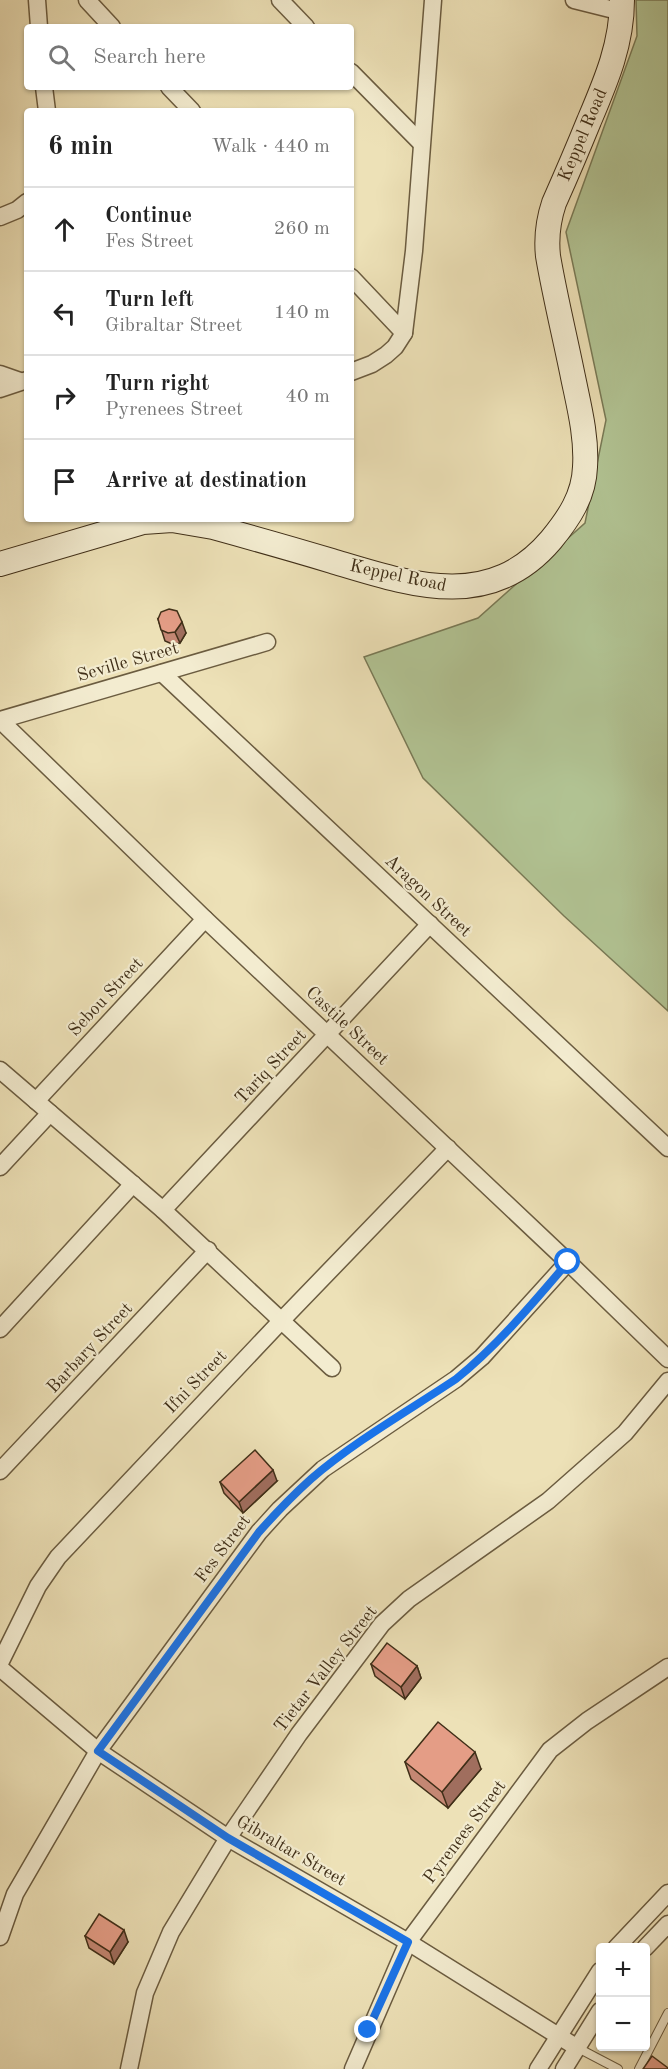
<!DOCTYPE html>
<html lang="en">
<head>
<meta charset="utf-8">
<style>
  :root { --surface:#fff; --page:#f6f6f6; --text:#222; --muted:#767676; --line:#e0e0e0 }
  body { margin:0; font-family:"Old Standard TT",serif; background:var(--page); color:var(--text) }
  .controls { position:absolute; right:18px; bottom:18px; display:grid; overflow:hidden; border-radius:6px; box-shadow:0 2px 4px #0004 }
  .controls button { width:54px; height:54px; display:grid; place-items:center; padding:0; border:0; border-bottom:2px solid var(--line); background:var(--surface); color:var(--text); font:30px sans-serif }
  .stop { position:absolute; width:18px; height:18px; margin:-14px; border:4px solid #1a73e8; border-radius:50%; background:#fff }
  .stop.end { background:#1a73e8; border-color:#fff; box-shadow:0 2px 6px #0008 }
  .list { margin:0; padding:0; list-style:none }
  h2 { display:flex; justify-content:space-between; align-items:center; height:78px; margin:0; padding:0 24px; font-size:26px }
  h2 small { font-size:20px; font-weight:400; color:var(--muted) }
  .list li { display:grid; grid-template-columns:39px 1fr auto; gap:18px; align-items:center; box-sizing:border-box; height:84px; padding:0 24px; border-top:2px solid var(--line) }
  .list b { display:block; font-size:22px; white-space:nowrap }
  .list p { margin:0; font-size:20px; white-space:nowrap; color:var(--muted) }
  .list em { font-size:20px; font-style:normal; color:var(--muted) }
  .icon { flex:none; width:33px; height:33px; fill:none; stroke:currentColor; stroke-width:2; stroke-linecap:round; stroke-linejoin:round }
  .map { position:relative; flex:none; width:668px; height:2069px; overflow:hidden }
  .search { position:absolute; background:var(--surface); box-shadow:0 2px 4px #0004; left:24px; top:24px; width:330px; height:66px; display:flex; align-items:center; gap:15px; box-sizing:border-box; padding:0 21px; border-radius:6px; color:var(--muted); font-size:22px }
  .panel { position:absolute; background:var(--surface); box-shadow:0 2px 4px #0004; left:24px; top:108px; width:330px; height:414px; border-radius:6px }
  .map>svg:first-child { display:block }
  .green { fill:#b2c494; stroke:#797a56; stroke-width:1.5 }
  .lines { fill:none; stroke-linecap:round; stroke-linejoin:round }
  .lane-casing { stroke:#6b5c40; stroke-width:10 }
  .street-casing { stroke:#6b5c40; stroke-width:19 }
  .secondary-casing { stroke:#402f18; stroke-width:26 }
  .lane { stroke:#f3ecd0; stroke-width:8 }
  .street { stroke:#f3ecd0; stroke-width:16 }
  .secondary { stroke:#f3ecd0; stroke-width:24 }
  .wall { fill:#c48773; stroke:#402f18; stroke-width:1.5 }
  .shaded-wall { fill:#a06e5e; stroke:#402f18; stroke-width:1.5 }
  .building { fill:#e49d86; stroke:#402f18; stroke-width:1.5 }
  .route { stroke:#1a73e8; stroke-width:8 }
  .labels { text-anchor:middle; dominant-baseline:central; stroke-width:4.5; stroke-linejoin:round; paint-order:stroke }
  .street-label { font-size:18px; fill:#402f18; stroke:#f3ecd0 }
</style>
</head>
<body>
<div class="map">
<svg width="668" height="2069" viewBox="0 0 668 2069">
  <rect width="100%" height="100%" fill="#ede1b7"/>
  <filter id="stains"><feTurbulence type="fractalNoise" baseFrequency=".00333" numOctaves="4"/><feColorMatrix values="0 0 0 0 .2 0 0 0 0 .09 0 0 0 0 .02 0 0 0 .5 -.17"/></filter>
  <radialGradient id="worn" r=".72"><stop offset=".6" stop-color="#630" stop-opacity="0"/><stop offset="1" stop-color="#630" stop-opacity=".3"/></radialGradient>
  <polygon class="green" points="636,0 668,0 668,1011 564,916 423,778 364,657 478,618 585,523 606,420 566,232 637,36"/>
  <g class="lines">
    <defs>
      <g id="lane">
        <polyline points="576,2047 618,2069"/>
        <polyline points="639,2069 668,2013"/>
      </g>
      <g id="street">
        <polyline points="37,0 39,27"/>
        <polyline points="87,0 112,27"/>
        <polyline points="280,0 306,27"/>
        <polyline points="574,0 622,12"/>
        <polyline points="351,72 421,143"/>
        <polyline points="44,87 47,111"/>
        <polyline points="169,87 192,111"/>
        <polyline points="0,217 17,210 27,202"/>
        <polyline points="351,277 404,333"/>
        <polyline points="351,372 372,364 386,355 395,347 404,333 414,251 433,0"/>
        <polyline points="0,374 20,381"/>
        <polyline points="0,389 27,380"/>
        <polyline points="162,673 668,1148"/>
        <polyline points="0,720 205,919 568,1262 668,1359"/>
        <polyline points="0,720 267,642"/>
        <polyline points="0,1070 163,1210 332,1368"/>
        <polyline points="36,1101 205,919"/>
        <polyline points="0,1167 50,1113"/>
        <polyline points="163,1210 430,924"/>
        <polyline points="0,1329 133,1184"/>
        <polyline points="0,1471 208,1250"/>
        <polyline points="0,1663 38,1586 58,1557 282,1320 448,1148"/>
        <polyline points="0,1668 98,1751 228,1838 408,1942 576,2047"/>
        <polyline points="0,1937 15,1894 98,1751 259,1532 280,1509 323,1469 456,1379 482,1357 568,1262"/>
        <polyline points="616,1948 668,1893"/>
        <polyline points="645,1948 668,1924"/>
        <polyline points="129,2069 145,1993 171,1932 228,1838 299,1734 382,1624 409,1599 548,1501 625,1433 668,1381"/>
        <polyline points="353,2069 408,1942 550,1750 587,1721 668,1667"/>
        <polyline points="538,2069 600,1971"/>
        <polyline points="564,2069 600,2011"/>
      </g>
      <path id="secondary" d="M0,564L143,522L172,520L213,527C253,538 292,549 332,561C409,584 489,613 551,540C569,518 584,496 585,467C587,437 579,406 573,377C565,337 555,297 548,256C546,237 548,221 554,203C566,176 578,148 589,121C606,81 622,44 622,0"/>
    </defs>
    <use href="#lane" class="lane-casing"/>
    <use href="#street" class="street-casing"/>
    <use href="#secondary" class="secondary-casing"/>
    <use href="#lane" class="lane"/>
    <use href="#street" class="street"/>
    <use href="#secondary" class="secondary"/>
  </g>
  <g class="wall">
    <polygon points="158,619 186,633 180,643 172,644 165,641"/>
    <polygon points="277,1481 243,1513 224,1493 220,1482"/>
    <polygon points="371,1664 417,1666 421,1678 405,1699 375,1676"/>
    <polygon points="405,1762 481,1769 448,1808 411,1779"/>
    <polygon points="85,1936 128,1942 114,1964 89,1948"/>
  </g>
  <g class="shaded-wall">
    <polygon points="182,622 186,633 180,643 175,632"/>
    <polygon points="273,1470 277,1481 243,1513 239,1502"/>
    <polygon points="417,1666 421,1678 405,1699 401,1687"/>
    <polygon points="475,1752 481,1769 448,1808 442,1792"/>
    <polygon points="124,1930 128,1942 114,1964 110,1952"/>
  </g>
  <g class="building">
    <polygon points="169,609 177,611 182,622 175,632 168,633 161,630 158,619 161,612"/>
    <polygon points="255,1450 273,1470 239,1502 220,1482"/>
    <polygon points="387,1643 417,1666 401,1687 371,1664"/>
    <polygon points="438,1722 475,1752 442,1792 405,1762"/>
    <polygon points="99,1914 124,1930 110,1952 85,1936"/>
    <polygon points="652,2056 668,2068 668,2069 643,2069"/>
  </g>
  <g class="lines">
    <path class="route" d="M368,2030L408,1942L228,1838L98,1751L259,1532C275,1514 292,1496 311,1479C355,1441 408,1411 456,1379C499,1344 533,1303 568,1262"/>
  </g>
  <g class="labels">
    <g class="street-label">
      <text transform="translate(583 135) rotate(-67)">Keppel Road</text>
      <text transform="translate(398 576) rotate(12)">Keppel Road</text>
      <text transform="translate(128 662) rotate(-16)">Seville Street</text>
      <text transform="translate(428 896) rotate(43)">Aragon Street</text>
      <text transform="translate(106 997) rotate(-47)">Sebou Street</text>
      <text transform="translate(347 1026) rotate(43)">Castile Street</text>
      <text transform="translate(271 1067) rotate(-47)">Tariq Street</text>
      <text transform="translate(90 1348) rotate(-47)">Barbary Street</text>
      <text transform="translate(196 1382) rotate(-46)">Ifni Street</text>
      <text transform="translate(223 1549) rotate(-53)">Fes Street</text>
      <text transform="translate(326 1669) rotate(-52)">Tietar Valley Street</text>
      <text transform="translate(465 1832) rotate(-53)">Pyrenees Street</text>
      <text transform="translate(291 1851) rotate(30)">Gibraltar Street</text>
    </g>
  </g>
  <rect width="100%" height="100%" filter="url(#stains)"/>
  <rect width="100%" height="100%" fill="url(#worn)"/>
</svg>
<div class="controls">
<button>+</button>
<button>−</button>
</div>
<div class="stop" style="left:568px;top:1262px"></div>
<div class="stop end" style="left:368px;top:2030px"></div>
<div class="search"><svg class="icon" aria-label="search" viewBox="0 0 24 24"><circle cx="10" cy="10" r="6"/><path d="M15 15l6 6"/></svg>Search here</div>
<section class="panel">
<h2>6 min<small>Walk · 440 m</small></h2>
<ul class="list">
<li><svg class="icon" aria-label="ahead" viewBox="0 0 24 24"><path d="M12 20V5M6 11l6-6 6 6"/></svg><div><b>Continue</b><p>Fes Street</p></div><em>260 m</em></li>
<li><svg class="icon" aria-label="left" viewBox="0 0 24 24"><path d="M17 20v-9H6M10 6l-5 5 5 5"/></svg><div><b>Turn left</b><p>Gibraltar Street</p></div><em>140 m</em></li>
<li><svg class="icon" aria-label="right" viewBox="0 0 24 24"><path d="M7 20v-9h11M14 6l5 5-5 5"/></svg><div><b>Turn right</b><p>Pyrenees Street</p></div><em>40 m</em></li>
<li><svg class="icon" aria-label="arrive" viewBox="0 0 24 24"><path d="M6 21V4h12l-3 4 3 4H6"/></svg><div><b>Arrive at destination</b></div></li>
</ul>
</section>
</div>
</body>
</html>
